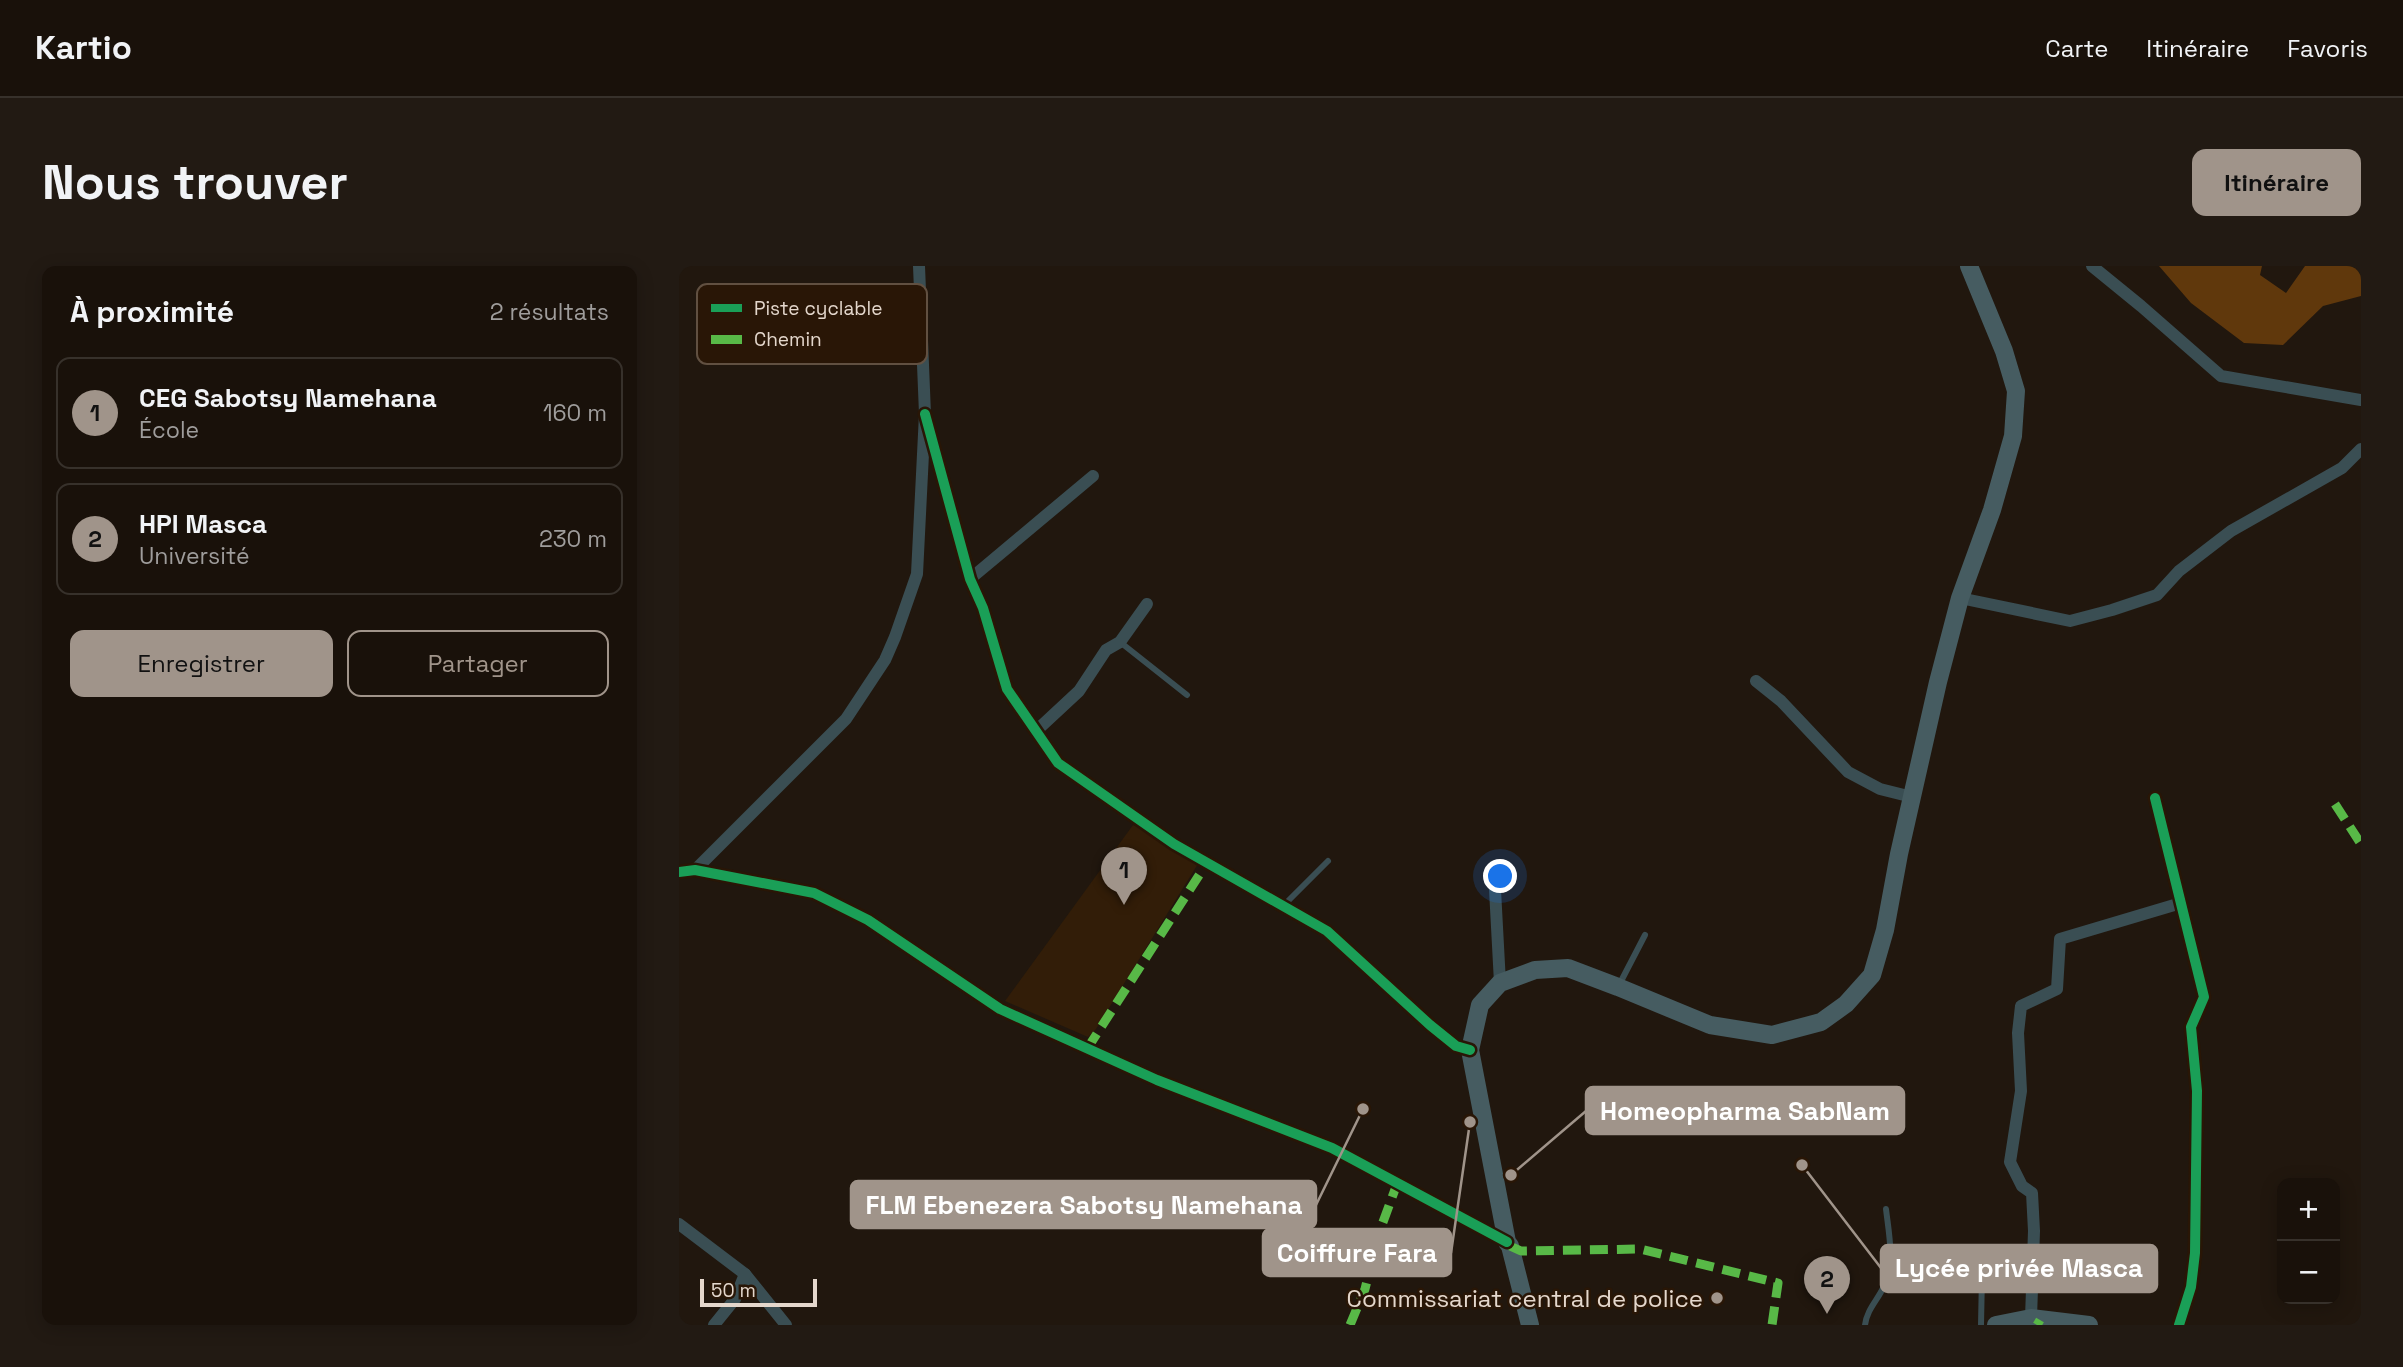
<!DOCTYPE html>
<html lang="fr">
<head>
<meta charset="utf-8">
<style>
  :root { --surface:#19110a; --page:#221a13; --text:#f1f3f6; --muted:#9f9d9c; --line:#37312b; --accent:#a0948a }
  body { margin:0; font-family:"Space Grotesk",sans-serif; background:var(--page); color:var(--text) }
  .controls { position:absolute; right:21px; bottom:21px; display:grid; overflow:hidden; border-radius:14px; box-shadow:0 4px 18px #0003 }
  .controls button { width:63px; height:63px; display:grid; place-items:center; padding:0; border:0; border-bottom:2px solid var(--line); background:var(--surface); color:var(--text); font:35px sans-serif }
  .scale { position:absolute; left:21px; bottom:18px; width:117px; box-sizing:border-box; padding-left:7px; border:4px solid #e4d7cc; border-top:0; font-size:19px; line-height:24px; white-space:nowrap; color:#e4d7cc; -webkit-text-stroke:5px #291606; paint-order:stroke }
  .you { position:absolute; left:822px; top:611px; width:24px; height:24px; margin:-18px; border:5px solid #fff; border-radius:50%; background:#1a73e8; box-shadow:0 0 0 10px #1a73e833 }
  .badge { display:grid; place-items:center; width:46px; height:46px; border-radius:50%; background:var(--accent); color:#111; font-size:23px; font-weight:700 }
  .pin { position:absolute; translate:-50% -58px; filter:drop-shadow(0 2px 4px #0008) }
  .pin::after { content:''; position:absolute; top:37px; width:24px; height:21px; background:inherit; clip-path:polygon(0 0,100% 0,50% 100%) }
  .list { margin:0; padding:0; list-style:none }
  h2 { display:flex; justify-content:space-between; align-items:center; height:91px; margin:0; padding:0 28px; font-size:30px }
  h2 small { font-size:23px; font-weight:400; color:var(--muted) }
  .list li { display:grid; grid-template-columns:46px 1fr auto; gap:21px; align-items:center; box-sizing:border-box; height:112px; margin:0 14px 14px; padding:0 14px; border:2px solid var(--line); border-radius:14px }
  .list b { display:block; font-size:26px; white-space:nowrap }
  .list p { margin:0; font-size:23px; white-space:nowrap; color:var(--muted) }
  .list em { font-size:23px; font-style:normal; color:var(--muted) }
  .actions { display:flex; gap:14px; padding:21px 28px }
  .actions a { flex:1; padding:16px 0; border:2px solid var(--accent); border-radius:14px; text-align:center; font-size:24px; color:var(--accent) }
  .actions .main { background:var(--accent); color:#111 }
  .map { position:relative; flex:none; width:1682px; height:1059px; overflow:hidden; border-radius:14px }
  header { display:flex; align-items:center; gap:42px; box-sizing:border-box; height:98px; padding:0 35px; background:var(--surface); border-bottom:2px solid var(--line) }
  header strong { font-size:33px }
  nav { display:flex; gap:38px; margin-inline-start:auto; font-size:24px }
  .intro { display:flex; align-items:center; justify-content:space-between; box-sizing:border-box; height:168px; padding:0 42px }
  h1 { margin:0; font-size:49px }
  .button { padding:18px 32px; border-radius:14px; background:var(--accent); color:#111; font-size:24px; font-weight:700 }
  main { display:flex; gap:42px; padding:0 42px }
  aside { flex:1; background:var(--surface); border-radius:14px; box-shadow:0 4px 18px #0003 }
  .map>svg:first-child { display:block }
  .built { fill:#321d08 }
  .forest { fill:#60380c }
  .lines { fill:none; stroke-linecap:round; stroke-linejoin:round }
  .lane { stroke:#3a4e53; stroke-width:6 }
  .street { stroke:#3a4e53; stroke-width:12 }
  .secondary { stroke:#465c61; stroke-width:18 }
  .quiet { stroke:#58b947; stroke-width:9; stroke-dasharray:18 9; stroke-linecap:butt }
  .cycleway-casing { stroke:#291606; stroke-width:15 }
  .cycleway { stroke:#1a9f57; stroke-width:10 }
  .poi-dot { fill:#a0948a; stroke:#291606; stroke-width:2.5 }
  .labels { text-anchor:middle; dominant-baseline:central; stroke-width:5; stroke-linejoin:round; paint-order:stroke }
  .poi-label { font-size:24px; fill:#e4d7cc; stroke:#291606; text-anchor:end }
  .key { fill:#291606; stroke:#615041; stroke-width:2 }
  .key-label { font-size:19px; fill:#e4d7cc }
  .leader { fill:none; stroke:#a0948a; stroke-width:2.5 }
  .callout-dot { fill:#a0948a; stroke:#291606; stroke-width:2.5 }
  .callout { fill:#a0948a; stroke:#a0948a; stroke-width:2.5 }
  .callout-label { font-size:26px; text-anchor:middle; font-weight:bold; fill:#fff }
</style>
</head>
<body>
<header>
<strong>Kartio</strong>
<nav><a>Carte</a><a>Itinéraire</a><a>Favoris</a></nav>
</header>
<div class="intro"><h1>Nous trouver</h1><a class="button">Itinéraire</a></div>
<main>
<aside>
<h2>À proximité<small>2 résultats</small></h2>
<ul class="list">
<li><span class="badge">1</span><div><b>CEG Sabotsy Namehana</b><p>École</p></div><em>160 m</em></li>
<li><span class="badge">2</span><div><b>HPI Masca</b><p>Université</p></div><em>230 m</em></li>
</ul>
<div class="actions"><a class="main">Enregistrer</a><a>Partager</a></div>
</aside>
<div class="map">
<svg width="1682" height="1059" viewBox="0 0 1682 1059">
  <rect width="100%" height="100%" fill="#21170e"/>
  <polygon class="built" points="454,559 522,593 417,763 409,771 326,735"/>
  <polygon class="forest" points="1480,0 1583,0 1581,9 1607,27 1626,0 1682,0 1682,30 1644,40 1604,79 1565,77 1512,37"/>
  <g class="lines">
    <g class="lane">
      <polyline points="441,376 508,429"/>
      <polyline points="604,640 649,595"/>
      <polyline points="939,721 966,669"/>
      <path d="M1186,1059C1188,1043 1199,1034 1205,1020C1216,994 1210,969 1207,943"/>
      <polyline points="1302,1059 1303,1009"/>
    </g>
    <g class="street">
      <polyline points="1413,0 1462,40 1542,110 1682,134"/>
      <polyline points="246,148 291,313 304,342 328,423 379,497 495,578 648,665 751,759 777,780 791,784"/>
      <polyline points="291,313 414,210"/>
      <polyline points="1281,332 1391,355 1433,344 1478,329 1500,305 1552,265 1663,202 1682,183"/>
      <polyline points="1077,415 1102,435 1169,506 1201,523 1233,531"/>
      <polyline points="357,465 400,425 427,384 441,376 468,338"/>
      <polyline points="1476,532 1525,731 1512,761 1518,825 1516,987 1512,1021 1500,1059"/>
      <polyline points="16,604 167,453 206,394 216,371 238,308 246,148 240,0"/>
      <polyline points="815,605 821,717"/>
      <polyline points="0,606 16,604 135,627 189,654 321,743 478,814 653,882 828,976"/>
      <polyline points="0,958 66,1008 107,1059"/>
      <polyline points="1352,1052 1355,965 1353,927 1343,920 1331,896 1342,825 1339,767 1342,740 1378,723 1381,673 1502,637"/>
      <polyline points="35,1059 56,1033 66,1008"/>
    </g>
    <g class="secondary">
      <polyline points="851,1059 831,980 828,976 791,784 801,739 821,717 856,704 889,702 939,721 1031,759 1093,769 1142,756 1167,738 1193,709 1206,664 1220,588 1259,416 1281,332 1313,244 1334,170 1337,125 1325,85 1290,0"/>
      <polyline points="1317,1059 1352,1052 1410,1059"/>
    </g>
    <g class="quiet">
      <polyline points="1656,538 1682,578"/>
      <polyline points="408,783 528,597"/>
      <polyline points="831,980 842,985 961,983 1099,1017 1093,1059"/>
      <polyline points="671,1059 686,1023 700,967 718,918"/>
      <polyline points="1358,1059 1361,1054"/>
    </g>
    <defs>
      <g id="cycleway">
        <polyline points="246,148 291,313 304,342 328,423 379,497 495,578 648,665 751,759 777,780 791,784"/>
        <polyline points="1476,532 1525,731 1512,761 1518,825 1516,987 1512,1021 1500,1059"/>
        <polyline points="0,606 16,604 135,627 189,654 321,743 478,814 653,882 828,976"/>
      </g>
    </defs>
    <use href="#cycleway" class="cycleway-casing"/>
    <use href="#cycleway" class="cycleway"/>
  </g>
  <circle class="poi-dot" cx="1038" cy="1032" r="7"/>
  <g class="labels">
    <g class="poi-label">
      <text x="1024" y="1032">Commissariat central de police</text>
    </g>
  </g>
  <rect x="18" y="18" width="230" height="80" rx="10" class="key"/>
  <rect x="32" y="38" width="31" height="8" fill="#1a9f57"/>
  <rect x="32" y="69" width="31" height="9" fill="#58b947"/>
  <g class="key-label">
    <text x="75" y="49">Piste cyclable</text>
    <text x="75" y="80">Chemin</text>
  </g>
  <path class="leader" d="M832 909L907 845M684 843L637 939M791 856L772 987M1123 899L1202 1002"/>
  <g class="callout-dot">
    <circle cx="832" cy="909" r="7"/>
    <circle cx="684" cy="843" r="7"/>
    <circle cx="791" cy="856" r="7"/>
    <circle cx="1123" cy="899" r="7"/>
  </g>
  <g class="callout">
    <rect x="907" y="821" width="318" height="47" rx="7"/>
    <rect x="172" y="915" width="465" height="47" rx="7"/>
    <rect x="584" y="963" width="188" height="47" rx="7"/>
    <rect x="1202" y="979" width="276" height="47" rx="7"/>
  </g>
  <g class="callout-label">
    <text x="1066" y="854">Homeopharma SabNam</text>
    <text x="405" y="948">FLM Ebenezera Sabotsy Namehana</text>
    <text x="678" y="996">Coiffure Fara</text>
    <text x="1340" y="1011">Lycée privée Masca</text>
  </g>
</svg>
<div class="controls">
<button>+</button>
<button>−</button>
</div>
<div class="scale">50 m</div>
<div class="you"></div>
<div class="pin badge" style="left:445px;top:639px">1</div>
<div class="pin badge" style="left:1148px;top:1048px">2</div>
</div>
</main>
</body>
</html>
